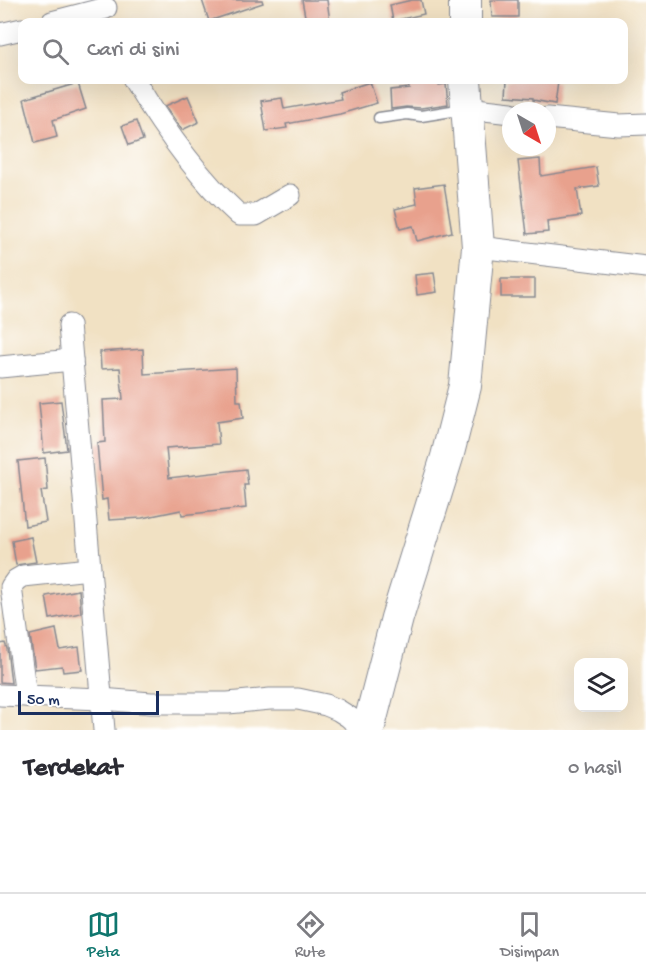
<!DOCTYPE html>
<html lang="id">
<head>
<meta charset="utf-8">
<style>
  :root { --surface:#fff; --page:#f2f2f3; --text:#2b2b33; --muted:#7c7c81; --line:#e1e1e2; --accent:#0f766e }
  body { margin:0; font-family:"Gochi Hand",sans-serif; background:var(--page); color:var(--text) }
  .controls { position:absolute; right:18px; bottom:18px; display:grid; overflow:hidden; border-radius:12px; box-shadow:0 6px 24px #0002 }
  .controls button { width:54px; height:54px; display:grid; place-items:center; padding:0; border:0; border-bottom:2px solid var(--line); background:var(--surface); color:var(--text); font:30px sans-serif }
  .compass { position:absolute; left:502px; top:102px; width:54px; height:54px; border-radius:50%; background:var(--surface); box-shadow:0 6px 24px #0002; rotate:141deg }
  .scale { position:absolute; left:18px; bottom:15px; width:141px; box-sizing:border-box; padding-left:6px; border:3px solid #1b2f5e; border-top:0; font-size:16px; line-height:21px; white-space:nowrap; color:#1b2f5e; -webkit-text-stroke:4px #fff; paint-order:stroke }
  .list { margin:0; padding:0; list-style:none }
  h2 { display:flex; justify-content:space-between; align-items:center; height:78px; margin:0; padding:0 24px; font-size:26px }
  h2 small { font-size:20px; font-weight:400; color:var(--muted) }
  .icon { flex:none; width:33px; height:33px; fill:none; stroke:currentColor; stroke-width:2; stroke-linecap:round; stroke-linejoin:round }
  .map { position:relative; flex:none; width:646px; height:730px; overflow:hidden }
  .search { position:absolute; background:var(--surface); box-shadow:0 6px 24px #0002; left:18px; right:18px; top:18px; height:66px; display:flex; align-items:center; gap:15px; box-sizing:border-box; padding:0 21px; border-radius:12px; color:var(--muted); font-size:22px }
  .sheet { height:162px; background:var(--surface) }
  nav { display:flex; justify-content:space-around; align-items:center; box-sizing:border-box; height:84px; border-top:2px solid var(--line); background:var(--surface); font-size:16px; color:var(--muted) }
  nav a { display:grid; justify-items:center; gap:3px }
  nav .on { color:var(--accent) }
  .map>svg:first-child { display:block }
  .building { fill:#e8a18d }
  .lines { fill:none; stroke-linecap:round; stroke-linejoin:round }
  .lane-casing { stroke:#868890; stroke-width:13 }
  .street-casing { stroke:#868890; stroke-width:23 }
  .secondary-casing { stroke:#868890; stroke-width:34 }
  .lane { stroke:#fff; stroke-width:10 }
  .street { stroke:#fff; stroke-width:21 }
  .secondary { stroke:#fff; stroke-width:32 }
</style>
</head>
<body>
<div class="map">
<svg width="646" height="730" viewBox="0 0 646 730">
  <rect width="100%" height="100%" fill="#fff"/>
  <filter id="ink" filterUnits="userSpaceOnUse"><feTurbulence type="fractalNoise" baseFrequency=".0167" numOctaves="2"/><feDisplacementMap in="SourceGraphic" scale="12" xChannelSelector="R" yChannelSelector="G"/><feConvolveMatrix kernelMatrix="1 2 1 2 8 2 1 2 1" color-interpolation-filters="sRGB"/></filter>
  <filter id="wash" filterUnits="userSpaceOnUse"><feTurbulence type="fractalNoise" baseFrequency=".008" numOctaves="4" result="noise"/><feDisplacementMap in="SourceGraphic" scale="24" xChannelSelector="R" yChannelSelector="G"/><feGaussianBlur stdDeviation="1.35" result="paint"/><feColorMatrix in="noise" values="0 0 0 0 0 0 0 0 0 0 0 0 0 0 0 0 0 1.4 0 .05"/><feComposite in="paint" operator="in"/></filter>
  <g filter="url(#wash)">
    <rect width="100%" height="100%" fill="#f1e1c3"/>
    <g id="blocks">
      <g class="building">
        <polygon points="202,0 262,0 263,3 209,21"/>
        <polygon points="302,0 327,0 330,22 306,22"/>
        <polygon points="412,0 421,0 424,14 393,21 390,5"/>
        <polygon points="491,0 518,0 518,17 492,17"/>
        <polygon points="408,80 438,80 439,85 446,84 448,104 421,108 406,107 391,109 390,90 409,88"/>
        <polygon points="507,80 544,80 558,82 555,104 533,100 533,98 506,96"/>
        <polygon points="370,82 377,103 340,114 286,124 287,128 266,131 261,101 282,98 284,109 341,99 339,92"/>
        <polygon points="78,83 86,109 53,120 57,137 35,143 24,99"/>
        <polygon points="188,96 199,122 182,130 165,106"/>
        <polygon points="136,121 143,140 129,145 122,126"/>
        <polygon points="540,159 541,176 596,167 599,186 577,189 581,216 547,221 548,232 527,234 518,161"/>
        <polygon points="444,184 452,232 417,241 413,226 400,229 395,209 417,204 415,188"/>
        <polygon points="434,273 437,292 417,295 415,275"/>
        <rect x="501" y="279" width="34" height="18"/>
        <polygon points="143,349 144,374 236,368 237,401 241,401 243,418 217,422 219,444 166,448 169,478 246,469 248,485 244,485 246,508 182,515 181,510 142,518 109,520 107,499 102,500 97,443 105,442 103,400 123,399 120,368 101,369 100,352"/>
        <polygon points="61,401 67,450 44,453 39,403"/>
        <polygon points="45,458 48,490 41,491 46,522 25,526 18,461"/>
        <polygon points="31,537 36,562 16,565 12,541"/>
        <polygon points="79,590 81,613 50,619 46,596"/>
        <polygon points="56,629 60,650 79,647 82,670 63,672 62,666 35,669 30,635"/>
        <polygon points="5,643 7,649 11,683 0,682 0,644"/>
      </g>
    </g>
  </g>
  <g filter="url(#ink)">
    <use href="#blocks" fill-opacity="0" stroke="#868890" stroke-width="1.5"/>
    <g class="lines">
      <defs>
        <polyline id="lane" points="379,118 407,114 421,116 464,109"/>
        <g id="street">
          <polyline points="52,22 106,8"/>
          <polyline points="0,34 22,29"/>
          <path d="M134,80C163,128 197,177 239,215H256L290,195"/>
          <polyline points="467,108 511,113"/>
          <polyline points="547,118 619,125 646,124"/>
          <polyline points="478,247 646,267"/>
          <polyline points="69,325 104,730"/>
          <polyline points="0,367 72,360"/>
          <polyline points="0,695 101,699 151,703 228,703 270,699 298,699 326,705 338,710 349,717 363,730"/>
          <polyline points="26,696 11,587 16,580 23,576 90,569"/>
        </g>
        <g id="secondary">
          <polyline points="465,22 465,0"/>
          <polyline points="368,730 397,618 447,457 465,386 478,247 465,80"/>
        </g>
      </defs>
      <use href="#lane" class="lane-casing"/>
      <use href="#street" class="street-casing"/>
      <use href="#secondary" class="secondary-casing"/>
      <use href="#lane" class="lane"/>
      <use href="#street" class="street"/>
      <use href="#secondary" class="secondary"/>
    </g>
  </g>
</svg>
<div class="controls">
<button><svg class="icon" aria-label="layers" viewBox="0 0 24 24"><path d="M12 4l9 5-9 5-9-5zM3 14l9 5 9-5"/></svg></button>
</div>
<svg class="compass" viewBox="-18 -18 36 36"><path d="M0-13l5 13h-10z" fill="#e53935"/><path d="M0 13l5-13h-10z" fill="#7c7c81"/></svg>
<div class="scale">50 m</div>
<div class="search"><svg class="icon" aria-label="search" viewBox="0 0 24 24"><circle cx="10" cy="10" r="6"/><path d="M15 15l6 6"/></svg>Cari di sini</div>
</div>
<section class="sheet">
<h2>Terdekat<small>0 hasil</small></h2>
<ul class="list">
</ul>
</section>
<nav>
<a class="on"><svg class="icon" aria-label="map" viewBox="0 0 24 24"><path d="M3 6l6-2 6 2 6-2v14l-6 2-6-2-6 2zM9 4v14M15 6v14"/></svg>Peta</a>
<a><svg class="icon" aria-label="directions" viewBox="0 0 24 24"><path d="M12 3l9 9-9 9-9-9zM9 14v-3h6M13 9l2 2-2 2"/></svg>Rute</a>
<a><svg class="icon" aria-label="saved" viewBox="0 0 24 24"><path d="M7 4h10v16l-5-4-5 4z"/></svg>Disimpan</a>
</nav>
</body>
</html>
